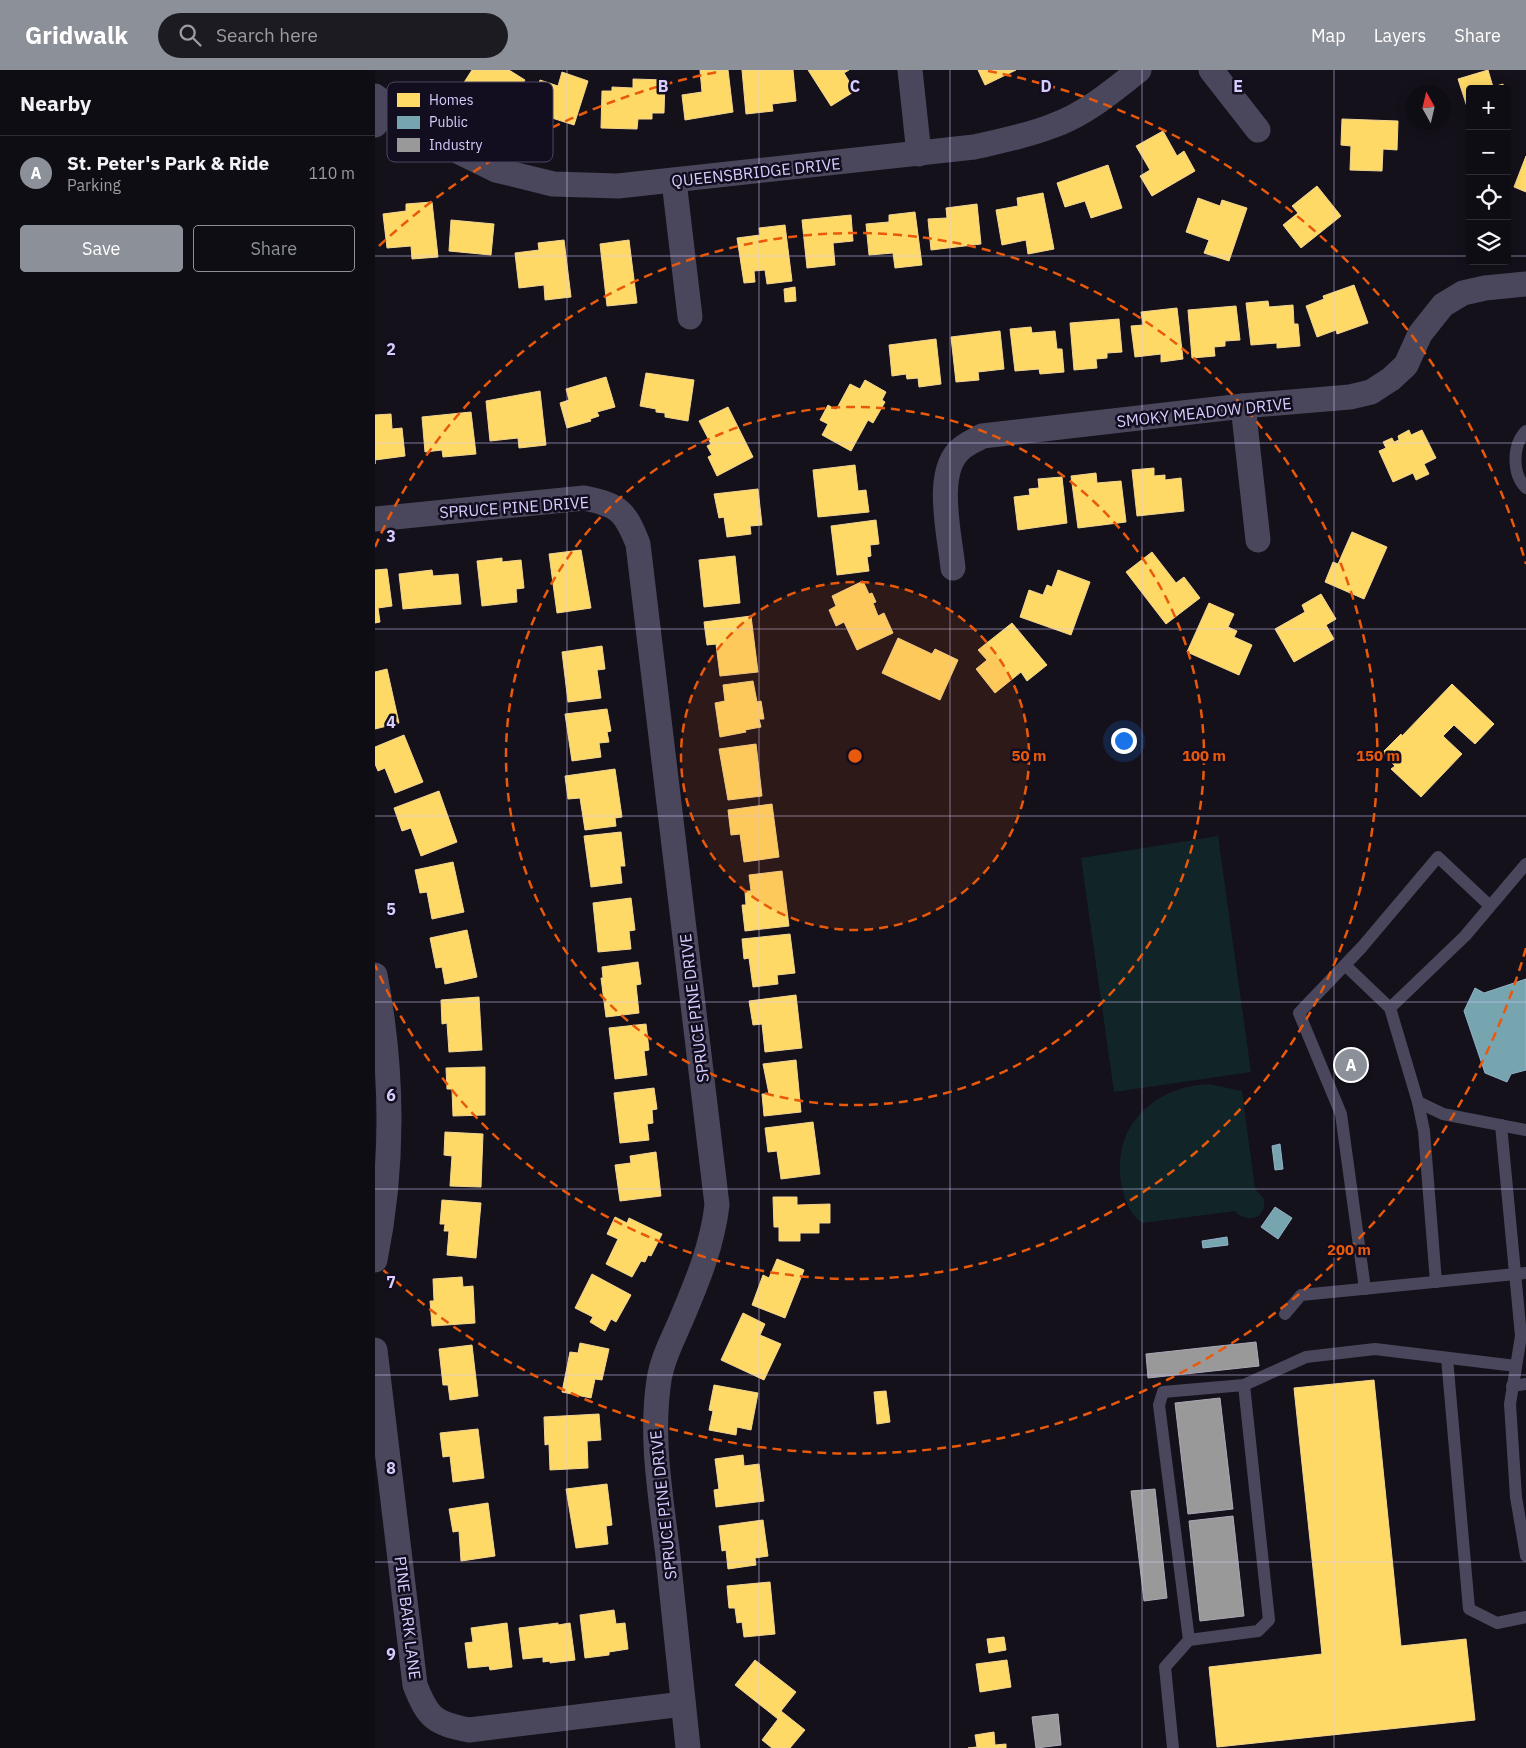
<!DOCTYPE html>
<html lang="en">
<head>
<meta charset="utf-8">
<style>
  :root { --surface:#0f0d14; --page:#1d1b22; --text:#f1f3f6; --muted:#9b9ca0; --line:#2f2d34; --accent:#8c9099 }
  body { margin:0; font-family:"IBM Plex Sans",sans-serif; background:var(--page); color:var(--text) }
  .controls { position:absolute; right:15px; top:15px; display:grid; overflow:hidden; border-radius:5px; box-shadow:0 2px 12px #0003 }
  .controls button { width:45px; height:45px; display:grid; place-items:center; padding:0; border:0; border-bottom:1px solid var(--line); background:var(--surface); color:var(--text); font:25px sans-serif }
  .compass { position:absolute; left:1031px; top:15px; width:45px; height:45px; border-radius:50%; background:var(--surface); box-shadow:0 2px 12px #0003; rotate:352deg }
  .you { position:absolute; left:748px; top:670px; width:18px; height:18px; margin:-12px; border:4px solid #fff; border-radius:50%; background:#1a73e8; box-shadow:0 0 0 8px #1a73e833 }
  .badge { display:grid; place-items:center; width:32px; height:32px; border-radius:50%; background:var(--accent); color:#fff; font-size:16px; font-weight:700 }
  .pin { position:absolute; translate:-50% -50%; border:2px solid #fff; box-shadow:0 1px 5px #0006 }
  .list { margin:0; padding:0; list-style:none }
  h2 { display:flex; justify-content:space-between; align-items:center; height:65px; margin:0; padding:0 20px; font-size:21px }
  h2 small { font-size:16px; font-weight:400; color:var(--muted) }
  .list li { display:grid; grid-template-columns:32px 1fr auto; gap:15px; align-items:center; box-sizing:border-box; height:75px; padding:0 20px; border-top:1px solid var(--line) }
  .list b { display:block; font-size:19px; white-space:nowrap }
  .list p { margin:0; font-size:16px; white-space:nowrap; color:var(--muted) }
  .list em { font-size:16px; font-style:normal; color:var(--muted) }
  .actions { display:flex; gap:10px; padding:15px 20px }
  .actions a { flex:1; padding:11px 0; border:1px solid var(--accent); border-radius:5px; text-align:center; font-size:18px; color:var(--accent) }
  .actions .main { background:var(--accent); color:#fff }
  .icon { flex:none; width:28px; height:28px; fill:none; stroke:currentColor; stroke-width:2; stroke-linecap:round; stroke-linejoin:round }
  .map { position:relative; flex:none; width:1151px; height:1678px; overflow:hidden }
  header { display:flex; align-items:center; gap:30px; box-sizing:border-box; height:70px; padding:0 25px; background:var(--accent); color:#fff }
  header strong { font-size:24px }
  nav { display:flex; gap:28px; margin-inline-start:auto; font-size:18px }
  .search { width:350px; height:45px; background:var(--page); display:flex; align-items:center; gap:12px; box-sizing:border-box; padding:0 18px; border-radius:28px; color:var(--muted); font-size:19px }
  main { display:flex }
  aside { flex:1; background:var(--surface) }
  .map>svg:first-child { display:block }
  .green { fill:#112427 }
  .homes { fill:#ffd966; stroke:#f3d593 }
  .public { fill:#76a5af; stroke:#93b1c6 }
  .industry { fill:#999; stroke:#aca9b7 }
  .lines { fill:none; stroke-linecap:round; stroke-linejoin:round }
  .lane { stroke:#4a475c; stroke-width:12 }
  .street { stroke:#4a475c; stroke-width:25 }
  .grid { fill:none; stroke:#d8cdfd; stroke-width:1; stroke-opacity:0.55 }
  .ring { fill:none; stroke:#e8590c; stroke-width:2.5; stroke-dasharray:9 6 }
  .labels { text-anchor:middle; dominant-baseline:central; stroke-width:5; stroke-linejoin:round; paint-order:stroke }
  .street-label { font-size:16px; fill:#d8cdfd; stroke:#120d1f }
  .key { fill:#120d1f; stroke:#4d4762; stroke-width:1 }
  .key-label { font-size:14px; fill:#d8cdfd }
  .grid-label { font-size:16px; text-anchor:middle; font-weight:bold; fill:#d8cdfd; stroke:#120d1f; stroke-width:5; stroke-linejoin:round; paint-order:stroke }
  .centre { fill:#e8590c; stroke:#120d1f; stroke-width:2.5 }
  .ring-label { font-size:15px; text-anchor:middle; font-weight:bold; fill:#e8590c; stroke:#120d1f; stroke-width:5; stroke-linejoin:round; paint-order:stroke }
</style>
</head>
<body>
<header>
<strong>Gridwalk</strong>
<div class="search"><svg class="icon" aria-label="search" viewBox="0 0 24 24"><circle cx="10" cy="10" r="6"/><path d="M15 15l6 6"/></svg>Search here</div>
<nav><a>Map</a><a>Layers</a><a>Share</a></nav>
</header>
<main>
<aside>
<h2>Nearby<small></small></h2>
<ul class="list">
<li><span class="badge">A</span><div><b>St. Peter's Park &amp; Ride</b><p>Parking</p></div><em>110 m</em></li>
</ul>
<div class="actions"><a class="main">Save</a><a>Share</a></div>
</aside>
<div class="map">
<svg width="1151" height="1678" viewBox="0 0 1151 1678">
  <rect width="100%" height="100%" fill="#14111b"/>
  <g class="green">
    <polygon points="843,766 876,1002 739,1022 706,788"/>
    <path d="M834,1014L867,1021L880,1119L889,1129C892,1149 872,1154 860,1141L768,1153C755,1146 750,1130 747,1117C735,1058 777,1017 834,1014Z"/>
  </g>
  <g class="homes">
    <polygon points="97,0 134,0 150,10 131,37 112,25 110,29 88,14"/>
    <polygon points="325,0 353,0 358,42 310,50 307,25 327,22"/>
    <polygon points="367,0 418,0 421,31 397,34 398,41 371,44"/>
    <polygon points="433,0 474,0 469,3 480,21 456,36"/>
    <polygon points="603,0 641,0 610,15"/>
    <polygon points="1113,0 1118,17 1128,14 1129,19 1095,19 1095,46 1083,9"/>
    <polygon points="187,2 213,11 199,55 155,41 165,10 183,16"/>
    <polygon points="258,9 290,10 289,43 277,43 277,49 263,49 262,59 226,58 227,21 237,21 237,17 258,18"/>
    <polygon points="967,49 1023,51 1022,80 1008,79 1007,101 975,100 976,76 966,75"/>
    <polygon points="788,61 802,86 809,81 820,101 777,126 765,106 775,100 761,76"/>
    <polygon points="1151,86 1151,122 1139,117"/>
    <polygon points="733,95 747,138 716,148 710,131 690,137 682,113"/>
    <polygon points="942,116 966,146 926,178 908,155 923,143 917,136"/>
    <polygon points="668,123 679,179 653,184 651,170 627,175 621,140 643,136 642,128"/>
    <polygon points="823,128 845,136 847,130 872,138 854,191 829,183 834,170 811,162"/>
    <polygon points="57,132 63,187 37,189 36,176 12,178 8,144 31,141 31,134"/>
    <polygon points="602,134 606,174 556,180 553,149 572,148 571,138"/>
    <polygon points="540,142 547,195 520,198 518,183 494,185 491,154 514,152 514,145"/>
    <polygon points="476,145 478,171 458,173 460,195 432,198 427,150"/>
    <polygon points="76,150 119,154 116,185 74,181"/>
    <polygon points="410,155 417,211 392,214 390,200 379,201 380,212 369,213 362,168 385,165 384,158"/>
    <polygon points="189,170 196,227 170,230 169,215 144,218 140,183 164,180 163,173"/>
    <polygon points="254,170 262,233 232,236 225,174"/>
    <polygon points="979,215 993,253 962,264 961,260 942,267 931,236 949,229 948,226"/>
    <polygon points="420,217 421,231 410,232 409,219"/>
    <polygon points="893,231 894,237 918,235 919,254 923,254 925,276 902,278 902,273 876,275 871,233"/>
    <polygon points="861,236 865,270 850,271 850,276 839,277 840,286 817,288 813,240"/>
    <polygon points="802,238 808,289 786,292 786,284 760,287 756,256 768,255 766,242"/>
    <polygon points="744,249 747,282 732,283 732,288 721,289 722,298 699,300 695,253"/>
    <polygon points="656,257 657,263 680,261 682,279 687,279 689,302 665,304 664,299 640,301 635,259"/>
    <polygon points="625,261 629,299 603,302 604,310 581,312 576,267"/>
    <polygon points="561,269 566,314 544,317 543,308 532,309 531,304 517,306 514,275"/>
    <polygon points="271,303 319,310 313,351 290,347 290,343 281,342 281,339 265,336"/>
    <polygon points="231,307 240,337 222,342 224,346 215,349 216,351 192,358 185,333 194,330 191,319"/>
    <polygon points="490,310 511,322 507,330 510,332 498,353 493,350 476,381 447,365 453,354 445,350 453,335 461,340 475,314 485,319"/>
    <polygon points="165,321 171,375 144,378 143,368 115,371 111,331"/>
    <polygon points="353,337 378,387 342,406 333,387 337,385 332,376 336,374 324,351"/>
    <polygon points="96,342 101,384 68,387 67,380 50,382 47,347"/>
    <polygon points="16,344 17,359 27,358 30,386 0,390 0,394 0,345"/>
    <polygon points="1034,360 1036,365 1047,360 1061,388 1049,394 1054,404 1041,410 1038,403 1018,412 1004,381 1011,378 1008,372 1017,368 1019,372 1024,370 1023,366"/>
    <polygon points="480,395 483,421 491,420 494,442 443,447 438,400"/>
    <polygon points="779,398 779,406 790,405 790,410 806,408 809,441 762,446 757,400"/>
    <polygon points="721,403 722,413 746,411 751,452 703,458 696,406"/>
    <polygon points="687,407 692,453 643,460 639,427 655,425 654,419 664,418 663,409"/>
    <polygon points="383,419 387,455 375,456 376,464 352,467 349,447 344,448 339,424"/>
    <polygon points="501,450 504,474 495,475 496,486 492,487 494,501 462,505 456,456"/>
    <polygon points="977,462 1012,477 989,529 950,512 958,492 963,494"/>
    <polygon points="206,480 216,538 182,543 174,484"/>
    <polygon points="777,482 801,513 809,507 825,528 791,554 751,502"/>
    <polygon points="360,486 365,533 329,537 324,490"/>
    <polygon points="127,488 127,492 146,490 149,518 141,519 142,532 107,536 102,491"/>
    <polygon points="12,499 17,536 3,538 5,552 0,553 0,500"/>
    <polygon points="57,500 58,506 83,504 86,534 28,539 24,504"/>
    <polygon points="683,500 715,512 696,565 645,547 654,520 668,525 672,515 677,517"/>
    <polygon points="488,511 494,524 497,523 501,532 498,533 503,546 509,543 518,563 482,580 469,552 461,556 454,540 461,536 457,526"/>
    <polygon points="946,524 961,549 951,555 959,569 919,592 900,559 930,542 927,535"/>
    <polygon points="834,533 859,544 853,557 862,561 859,567 877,575 864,605 812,582"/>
    <polygon points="376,546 383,602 345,606 341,574 332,575 329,552"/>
    <polygon points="637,553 672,595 652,611 646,602 620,623 601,599 612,590 603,580"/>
    <polygon points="523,568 557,584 560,579 583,590 565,630 507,603"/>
    <polygon points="227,576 230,599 222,600 226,628 193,632 187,582"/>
    <polygon points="12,599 24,653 0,659 0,602"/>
    <polygon points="378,611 382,632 386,631 389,649 384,649 386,657 370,660 371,662 345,667 340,633 350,631 348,615"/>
    <polygon points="1077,614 1119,654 1100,674 1079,655 1068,666 1087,684 1046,727 1016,699 1020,696 1007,683 1026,664 1027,666"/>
    <polygon points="232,639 236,661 232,662 234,672 224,673 226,687 197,691 190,644"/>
    <polygon points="29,665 48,712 20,723 10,698 3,701 0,694 0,677"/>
    <polygon points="381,674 387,726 353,730 344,679"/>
    <polygon points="240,699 247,747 240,748 241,756 210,760 205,728 193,729 190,706"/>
    <polygon points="64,721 82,772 46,786 36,758 27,761 19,738"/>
    <polygon points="397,734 404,787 369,792 365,764 356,765 353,740"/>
    <polygon points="246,762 250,796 245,796 247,813 216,817 209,766"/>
    <polygon points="78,792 89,842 57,849 52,822 45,823 40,800"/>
    <polygon points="407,801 414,856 370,861 367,835 371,835 370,821 376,821 374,805"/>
    <polygon points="256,828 260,860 254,861 256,879 223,882 218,833"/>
    <polygon points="92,860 102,907 70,914 67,897 61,898 55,868"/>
    <polygon points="415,864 420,903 402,905 403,914 378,917 374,888 369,889 367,869"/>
    <polygon points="263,892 266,914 261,915 264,943 231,947 226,908 228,908 227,897"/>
    <polygon points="421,925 427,978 390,982 387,954 378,955 374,931"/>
    <polygon points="104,927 107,980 74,982 72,953 67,954 66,930"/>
    <polygon points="271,954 274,980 269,981 272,1005 240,1009 234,958"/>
    <polygon points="421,990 426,1042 389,1046 387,1024 394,1024 388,994"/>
    <polygon points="110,997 110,1045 78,1046 77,1019 72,1019 71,998"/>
    <polygon points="279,1018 282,1039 277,1040 278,1053 272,1054 274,1070 245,1073 239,1023"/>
    <polygon points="438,1052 445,1104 406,1109 402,1081 393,1082 390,1058"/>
    <polygon points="70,1062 108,1064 106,1117 75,1116 77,1086 69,1085"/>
    <polygon points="281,1082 286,1126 245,1131 240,1095 256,1093 255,1086"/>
    <polygon points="398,1127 422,1127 422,1135 455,1134 455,1153 444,1153 444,1163 425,1163 425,1171 404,1171 404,1157 399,1157"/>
    <polygon points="67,1130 106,1133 101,1188 72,1185 74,1161 69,1161 70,1154 65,1154"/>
    <polygon points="240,1147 252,1153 254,1148 287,1164 276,1186 273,1185 270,1192 266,1191 257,1207 231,1194 243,1169 232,1164"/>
    <polygon points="402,1189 429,1200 410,1248 377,1235 388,1205 394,1208"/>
    <polygon points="217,1204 256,1225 241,1252 236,1249 230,1261 215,1252 218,1247 200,1238"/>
    <polygon points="87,1207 88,1217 98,1216 100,1253 57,1256 55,1231 59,1231 58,1209"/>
    <polygon points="368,1243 390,1254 385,1265 406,1274 389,1310 346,1290"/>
    <polygon points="205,1273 234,1279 227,1310 220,1309 216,1328 187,1322 195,1282 203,1283"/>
    <polygon points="97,1275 103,1326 75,1330 73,1315 68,1315 64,1279"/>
    <polygon points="999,1310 1026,1576 1091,1569 1100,1650 842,1677 834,1597 947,1584 919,1318"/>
    <polygon points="339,1315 383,1323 376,1360 362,1357 361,1365 334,1360 338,1341 334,1340"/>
    <polygon points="511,1321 515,1352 502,1354 499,1322"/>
    <polygon points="224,1344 226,1370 212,1371 213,1398 175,1400 174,1374 170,1375 169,1347"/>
    <polygon points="103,1359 109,1408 78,1412 75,1386 68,1387 65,1363"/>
    <polygon points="368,1385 369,1396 384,1394 389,1431 341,1437 339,1420 344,1419 340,1389"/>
    <polygon points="232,1414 237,1455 231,1456 233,1474 201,1478 191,1419"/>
    <polygon points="113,1433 120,1486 86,1491 84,1461 78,1462 74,1439"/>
    <polygon points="388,1450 393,1486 380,1488 381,1495 353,1499 351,1480 347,1481 344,1456"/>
    <polygon points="395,1512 400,1564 369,1567 367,1552 362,1553 360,1538 354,1538 352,1516"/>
    <polygon points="239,1540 241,1554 250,1553 253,1579 234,1582 234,1585 210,1588 205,1545"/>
    <polygon points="132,1553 137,1597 115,1600 114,1596 93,1598 90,1573 98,1572 96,1558"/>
    <polygon points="183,1553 183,1555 195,1553 200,1590 175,1593 175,1591 168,1592 168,1587 148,1589 144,1558"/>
    <polygon points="629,1567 631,1580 614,1583 612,1569"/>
    <polygon points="380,1590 421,1622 406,1641 430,1660 415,1678 397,1678 387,1670 403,1649 360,1615"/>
    <polygon points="632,1590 636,1617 605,1622 601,1594"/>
    <polygon points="619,1662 620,1675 631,1674 631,1678 593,1678 602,1677 600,1665"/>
  </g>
  <g class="public">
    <polygon points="1151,909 1151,1000 1136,1004 1132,1012 1110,1003 1089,941 1100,918 1109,923"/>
    <polygon points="905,1074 908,1099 900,1100 897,1076"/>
    <polygon points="900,1137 917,1148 903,1169 886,1157"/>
    <polygon points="852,1167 853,1175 828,1178 827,1171"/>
  </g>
  <g class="industry">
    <polygon points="881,1272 884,1296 773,1308 771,1284"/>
    <polygon points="845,1328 858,1439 813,1444 800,1333"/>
    <polygon points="780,1419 792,1528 769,1531 756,1421"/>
    <polygon points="858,1446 869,1546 825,1551 814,1451"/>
    <polygon points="683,1644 686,1675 661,1678 657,1647"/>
  </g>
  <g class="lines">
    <g class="lane">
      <path d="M1151,361C1137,375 1137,404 1151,418"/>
      <polyline points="970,895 1015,938"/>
      <polyline points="1043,1032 1068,1044 1151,1060"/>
      <polyline points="1126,1055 1146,1266 1135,1334 1141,1427 1151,1486"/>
      <polyline points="1061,1212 1049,1061 1043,1032 1015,938 1090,866 1151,794"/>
      <polyline points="990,1219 966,1044 924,943 987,877 1063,787 1115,836"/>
      <polyline points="910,1244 926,1225 1151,1203"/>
      <polyline points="1072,1288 1094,1539 1122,1553 1151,1547"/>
      <polyline points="1137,1316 1151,1314"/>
      <polyline points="814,1570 883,1561 894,1550 869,1315"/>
      <polyline points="798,1678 790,1597 814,1570 784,1335 788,1322 869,1315 931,1287 1000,1279 1141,1296"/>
    </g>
    <g class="street">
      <polyline points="535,0 544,84"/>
      <polyline points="836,0 883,60"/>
      <path d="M0,26L62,71L121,100L178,114L243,116L599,77C626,71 652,66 677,56C709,45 738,21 764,0"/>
      <polyline points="0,55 14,38"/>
      <polyline points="299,111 315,247"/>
      <polyline points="868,336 883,470"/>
      <path d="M0,449L209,428C244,435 250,441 263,474L342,1135C337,1177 322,1212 306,1250C298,1269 287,1289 284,1310C275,1369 286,1427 293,1486C300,1550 306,1614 313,1678"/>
      <path d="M578,498C575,466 558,400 587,378C593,373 601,370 607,366L868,336L975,327L996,322L1016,309L1031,295L1045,264L1068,235L1088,223L1110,218L1151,214"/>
      <path d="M0,905C18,999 19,1096 0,1190"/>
      <path d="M0,1280L40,1615C53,1648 59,1653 94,1660L308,1634"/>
    </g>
  </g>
  <path class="grid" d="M192,0V1678M384,0V1678M575,0V1678M767,0V1678M959,0V1678M0,186H1095M1132,186H1151M0,373H1151M0,559H1151M0,746H1151M0,932H1151M0,1119H1151M0,1305H1151M0,1492H1151"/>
  <circle cx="480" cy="686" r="174" fill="#e8590c" fill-opacity=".12"/>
  <g class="ring">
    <circle cx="480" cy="686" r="174"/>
    <circle cx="480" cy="686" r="349"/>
    <path d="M0 477A523 523 0 1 1 0 895"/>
    <path d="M1151 878A698 698 0 0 1 4 1196M4 176A698 698 0 0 1 347 1M613 1A698 698 0 0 1 1151 494"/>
  </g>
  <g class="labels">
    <g class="street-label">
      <text transform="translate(381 102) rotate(-6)">QUEENSBRIDGE DRIVE</text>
      <text transform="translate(829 342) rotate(-6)">SMOKY MEADOW DRIVE</text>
      <text transform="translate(139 437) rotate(-4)">SPRUCE PINE DRIVE</text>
      <text transform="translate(319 938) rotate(-97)">SPRUCE PINE DRIVE</text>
      <text transform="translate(288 1435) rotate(-96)">SPRUCE PINE DRIVE</text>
      <text transform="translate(33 1548) rotate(83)">PINE BARK LANE</text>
    </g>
  </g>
  <rect x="12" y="12" width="166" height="80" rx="8" class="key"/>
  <rect x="22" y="23" width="23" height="14" fill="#ffd966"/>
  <rect x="22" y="46" width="23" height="13" fill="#76a5af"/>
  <rect x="22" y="68" width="23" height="14" fill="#999"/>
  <g class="key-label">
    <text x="54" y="35">Homes</text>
    <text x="54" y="57">Public</text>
    <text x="54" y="80">Industry</text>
  </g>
  <g class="grid-label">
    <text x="288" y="22">B</text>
    <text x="480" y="22">C</text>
    <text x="671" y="22">D</text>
    <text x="863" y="22">E</text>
    <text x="16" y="285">2</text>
    <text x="16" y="472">3</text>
    <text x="16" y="658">4</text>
    <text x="16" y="845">5</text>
    <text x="16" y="1031">6</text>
    <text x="16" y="1218">7</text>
    <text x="16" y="1404">8</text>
    <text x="16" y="1590">9</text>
  </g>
  <circle cx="480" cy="686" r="8" class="centre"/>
  <g class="ring-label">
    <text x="654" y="691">50 m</text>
    <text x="829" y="691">100 m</text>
    <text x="1003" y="691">150 m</text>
    <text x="974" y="1185">200 m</text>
  </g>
</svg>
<div class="controls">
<button>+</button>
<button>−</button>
<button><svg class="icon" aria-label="locate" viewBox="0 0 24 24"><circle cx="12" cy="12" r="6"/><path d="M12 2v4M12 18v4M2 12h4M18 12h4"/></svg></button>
<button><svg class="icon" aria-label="layers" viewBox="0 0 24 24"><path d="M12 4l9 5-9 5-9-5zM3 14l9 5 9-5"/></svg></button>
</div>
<svg class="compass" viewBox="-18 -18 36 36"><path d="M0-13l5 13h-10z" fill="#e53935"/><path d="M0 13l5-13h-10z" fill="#9b9ca0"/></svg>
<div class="you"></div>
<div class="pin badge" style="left:976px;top:995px">A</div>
</div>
</main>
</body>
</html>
